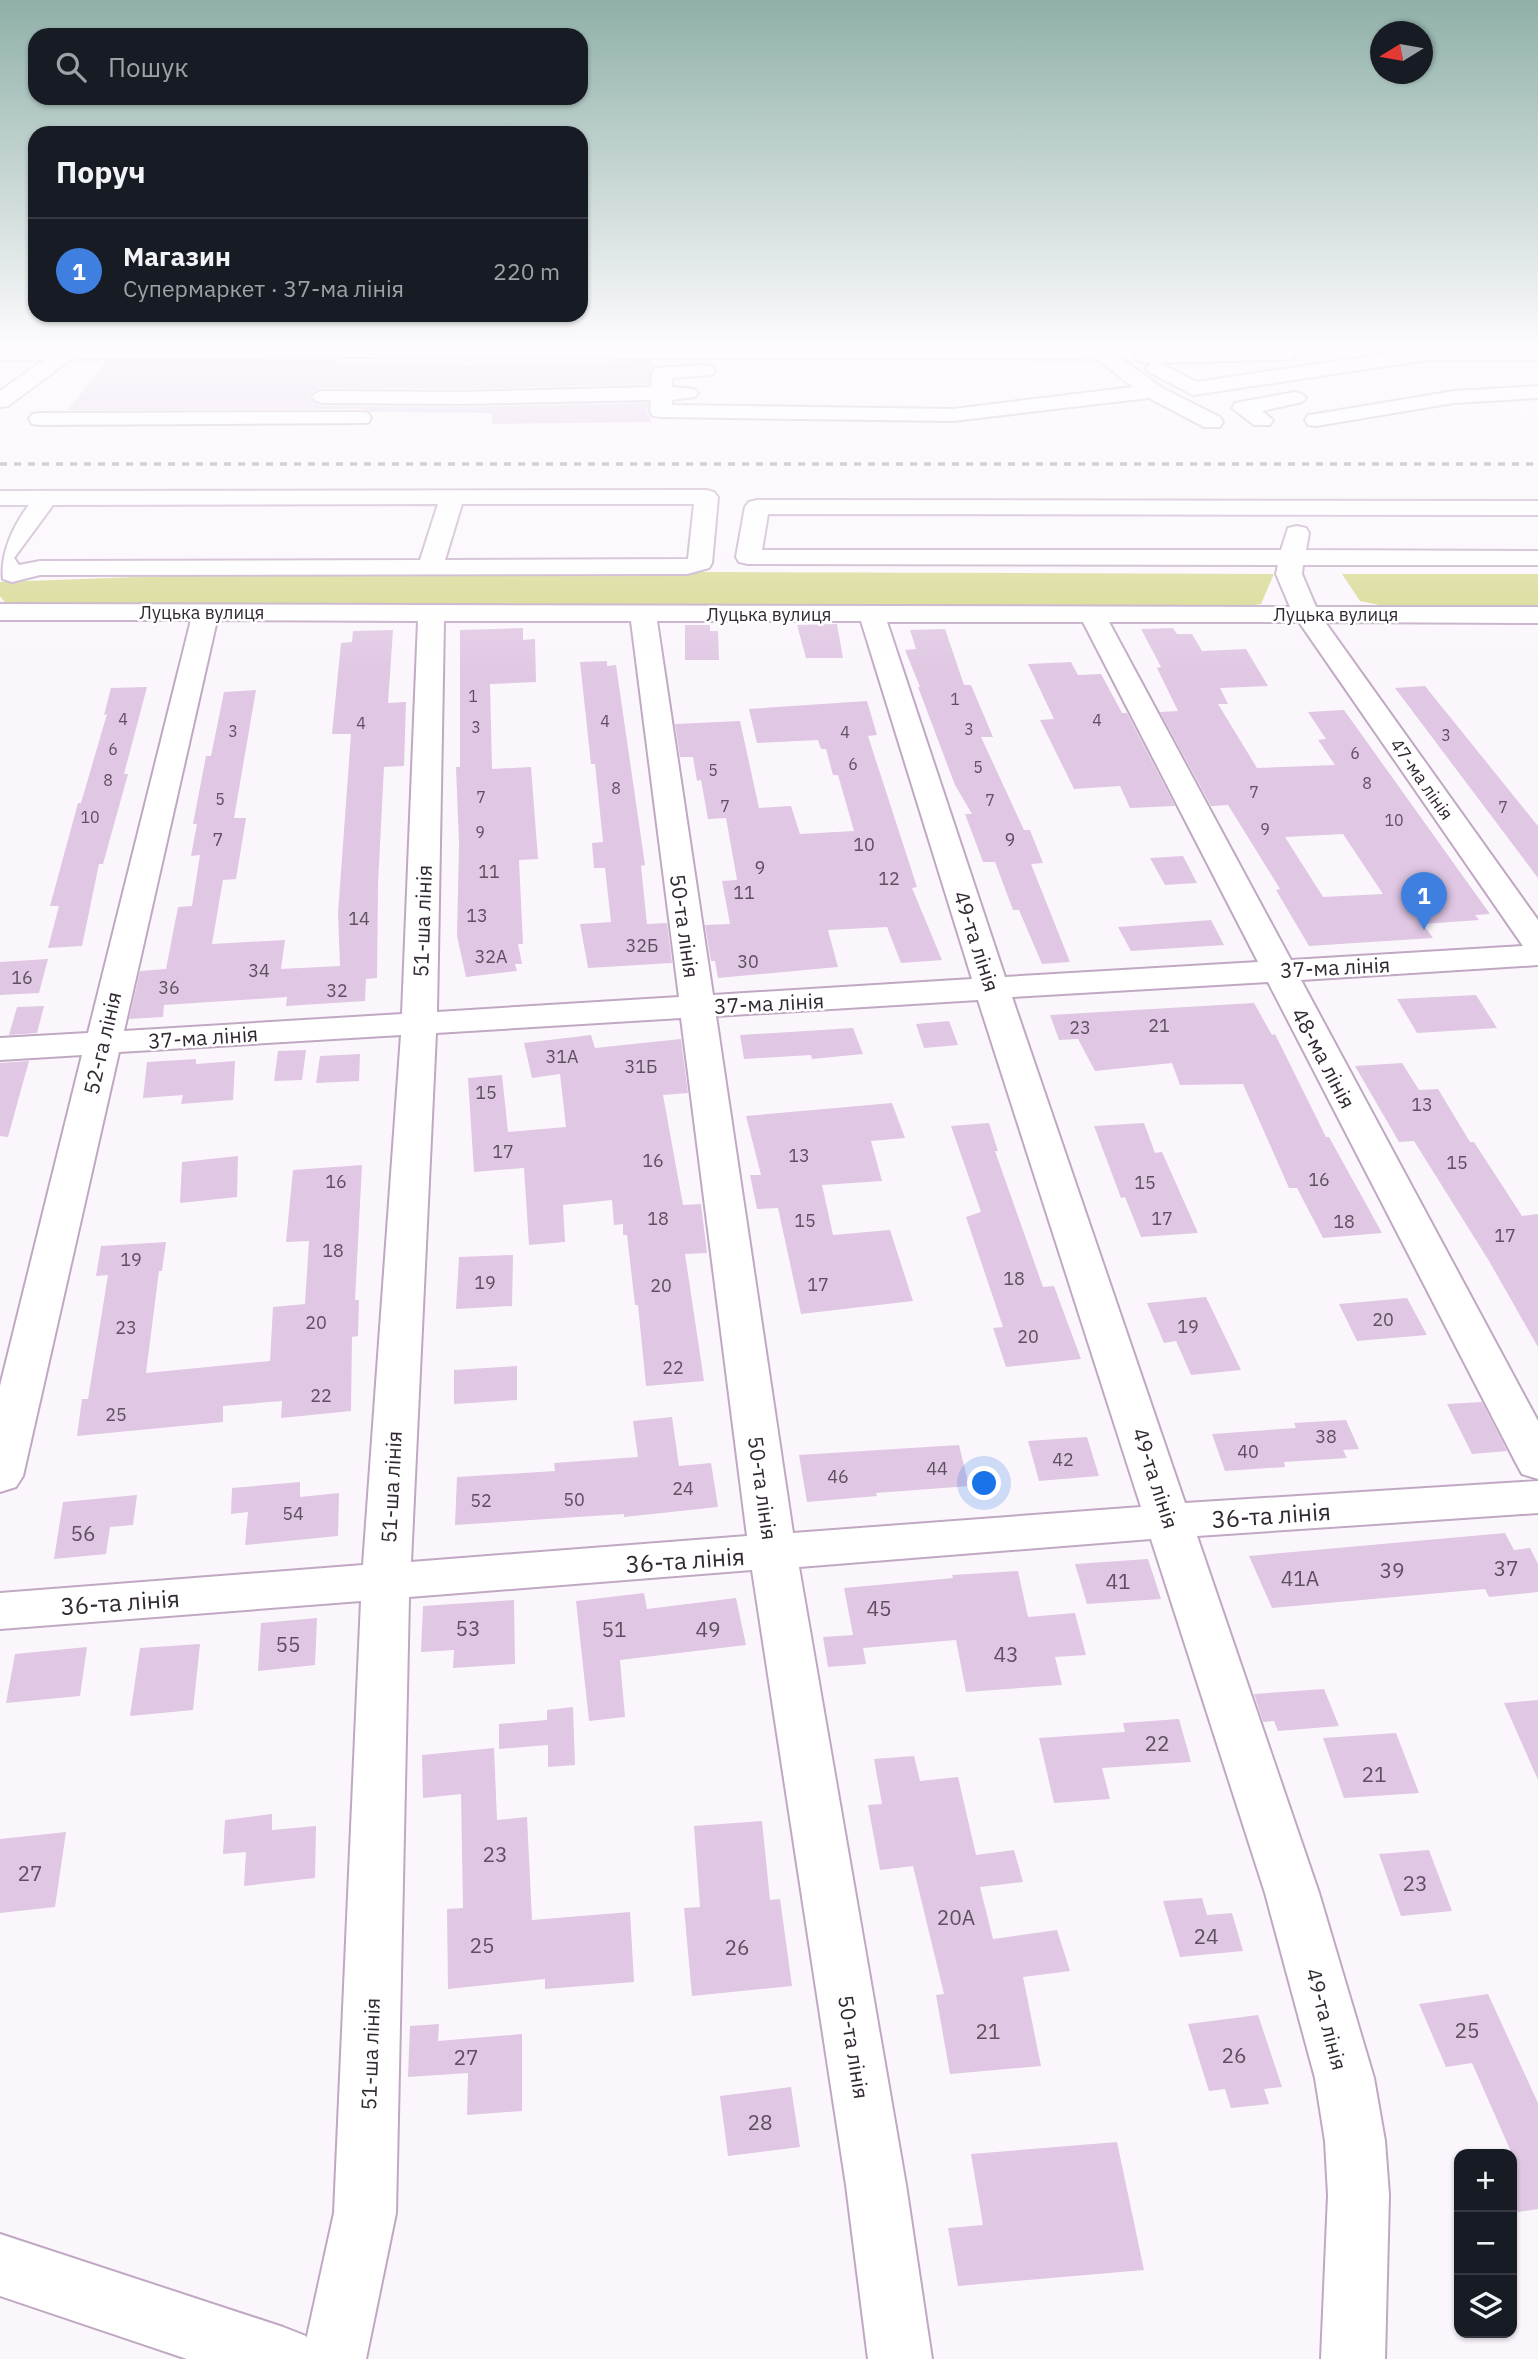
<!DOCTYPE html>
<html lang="uk">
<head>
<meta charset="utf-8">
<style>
  :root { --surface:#171b24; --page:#20242c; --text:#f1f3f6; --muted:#9ea1a6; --line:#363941; --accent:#2563eb }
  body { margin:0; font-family:"IBM Plex Sans",sans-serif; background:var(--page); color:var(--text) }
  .controls { position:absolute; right:21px; bottom:21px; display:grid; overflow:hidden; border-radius:14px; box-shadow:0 2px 5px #0004 }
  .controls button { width:63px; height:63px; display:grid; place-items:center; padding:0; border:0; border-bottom:2px solid var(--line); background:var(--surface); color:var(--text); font:35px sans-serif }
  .compass { position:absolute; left:1370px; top:21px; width:63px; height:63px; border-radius:50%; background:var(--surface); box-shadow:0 2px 5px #0004; rotate:259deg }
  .you { position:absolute; left:985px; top:1484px; width:24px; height:24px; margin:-18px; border:5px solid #fff; border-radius:50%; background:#1a73e8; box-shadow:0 0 0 10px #1a73e833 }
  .badge { display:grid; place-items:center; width:46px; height:46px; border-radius:50%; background:var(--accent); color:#fff; font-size:23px; font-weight:700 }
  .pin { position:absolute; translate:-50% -58px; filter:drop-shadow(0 2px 4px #0008) }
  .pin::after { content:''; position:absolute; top:37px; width:24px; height:21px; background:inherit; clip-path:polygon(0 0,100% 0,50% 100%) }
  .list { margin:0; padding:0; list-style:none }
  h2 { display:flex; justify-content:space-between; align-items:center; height:91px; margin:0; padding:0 28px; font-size:30px }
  h2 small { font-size:23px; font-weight:400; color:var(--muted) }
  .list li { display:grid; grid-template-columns:46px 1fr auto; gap:21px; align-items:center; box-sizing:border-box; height:105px; padding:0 28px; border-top:2px solid var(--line) }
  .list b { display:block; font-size:26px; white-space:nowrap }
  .list p { margin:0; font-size:23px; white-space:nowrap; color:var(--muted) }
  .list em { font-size:23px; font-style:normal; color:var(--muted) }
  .icon { flex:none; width:38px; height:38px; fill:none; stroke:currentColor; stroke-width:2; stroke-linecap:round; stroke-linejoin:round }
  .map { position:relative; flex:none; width:1538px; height:2359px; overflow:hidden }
  .search { position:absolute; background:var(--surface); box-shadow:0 2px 5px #0004; left:28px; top:28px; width:560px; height:77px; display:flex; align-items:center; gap:18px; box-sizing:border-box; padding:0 24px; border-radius:21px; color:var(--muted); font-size:26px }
  .panel { position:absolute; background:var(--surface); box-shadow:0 2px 5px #0004; left:28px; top:126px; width:560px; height:196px; border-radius:21px }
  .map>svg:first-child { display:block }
  .green { fill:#d5d788 }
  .building { fill:#e0c7e3; fill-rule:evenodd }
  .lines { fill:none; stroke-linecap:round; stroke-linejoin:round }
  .minor-casing { stroke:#c0a8c3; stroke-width:4 }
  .highway-casing { stroke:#c0a8c3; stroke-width:4 }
  .minor { fill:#fff; fill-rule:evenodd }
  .highway { fill:#fff; fill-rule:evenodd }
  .rail { stroke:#8a838b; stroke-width:3.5; stroke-dasharray:7 7; stroke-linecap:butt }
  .labels { text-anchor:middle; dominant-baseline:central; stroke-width:5; stroke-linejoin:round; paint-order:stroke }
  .far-number-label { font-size:16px; fill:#5e5060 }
  .far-street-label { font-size:18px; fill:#332934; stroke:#fff }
  .number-label { font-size:18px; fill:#5e5060 }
  .street-label { font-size:21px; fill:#332934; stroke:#fff }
  .near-number-label { font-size:21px; fill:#5e5060 }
  .near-street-label { font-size:24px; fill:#332934; stroke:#fff }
</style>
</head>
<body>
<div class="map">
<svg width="1538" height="2359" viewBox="0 0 1538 2359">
  <rect width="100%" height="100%" fill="#fbf6fc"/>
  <g class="green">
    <polygon points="715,572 1274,574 1261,604 1229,609 6,604 0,596 0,582 218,574"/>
    <polygon points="1342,574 1538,574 1538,610 1398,609 1360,601"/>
  </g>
  <g class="building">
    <polygon points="337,360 336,363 462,363 459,366 652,360 649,384 462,389 323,388 314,391 309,397 314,403 323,406 462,407 648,403 647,411 652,422 492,424 492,413 371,412 360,409 68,410 106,361"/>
    <polygon points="837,624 843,658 806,658 797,625"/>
    <polygon points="685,625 710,625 710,631 718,631 719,660 685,660"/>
    <polygon points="523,628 523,640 535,639 536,682 490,684 492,769 531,767 538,859 519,860 523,944 518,944 522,964 515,964 517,971 466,977 457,936 459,844 456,767 460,767 460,630"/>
    <path d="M1173,628L1177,634H1192L1202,651L1246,649L1268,686L1220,688L1228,704H1218L1257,768L1335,765L1318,740L1326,739L1308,712L1344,710L1490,914L1475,915L1479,920L1423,924L1433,938L1309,946L1276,890L1280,889L1228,805L1211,806L1160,712L1178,711L1157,668L1161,667L1141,629ZM1343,834L1383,894L1323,897L1285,837Z"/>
    <polygon points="945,629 964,685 971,685 993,737 981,737 1024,830 1030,830 1043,863 1031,864 1070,962 1042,964 1019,910 1013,910 995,862 983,862 965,814 972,814 955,785 918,687 920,687 905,650 916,649 910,630"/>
    <polygon points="393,630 388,703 406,702 404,766 384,767 378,884 377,978 366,979 365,1001 286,1006 287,997 164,1005 163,1017 129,1019 140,971 166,969 178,907 192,906 200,855 191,856 197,824 193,824 206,756 211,756 224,692 256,690 234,818 246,818 236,879 223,880 212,944 285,940 281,969 340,966 338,913 351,734 332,734 341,643 352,642 353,631"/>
    <polygon points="607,661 607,666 616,665 645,865 641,866 647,924 667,923 672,963 588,968 580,924 611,922 605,868 594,868 592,843 603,842 595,764 591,764 580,662"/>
    <polygon points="1071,662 1078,675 1101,674 1122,713 1127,713 1175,806 1130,808 1120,786 1074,789 1040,720 1054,719 1028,664"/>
    <polygon points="1425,686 1538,826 1538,878 1395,688"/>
    <polygon points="147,687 124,774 128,774 103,864 99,864 82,946 48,948 59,906 50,906 78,803 81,803 107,714 104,715 111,688"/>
    <polygon points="867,701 877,735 868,736 917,887 912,888 942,960 901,963 887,927 828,930 838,967 718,978 715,961 711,961 705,925 730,924 722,881 737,880 726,818 708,819 701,780 697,781 693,757 680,757 675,724 740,721 759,808 791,806 800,834 854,831 838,775 833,775 826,749 821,749 818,740 757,743 749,709"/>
    <polygon points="1183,856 1197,883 1165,885 1150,858"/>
    <polygon points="1211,920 1224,945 1131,951 1118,927"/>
    <polygon points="48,959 39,993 0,995 0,962"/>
    <polygon points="1476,995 1497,1028 1417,1033 1397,999"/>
    <polygon points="1254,1003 1272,1035 1275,1034 1326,1137 1329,1137 1382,1233 1323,1238 1297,1188 1289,1188 1243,1084 1180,1085 1172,1063 1095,1071 1078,1039 1059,1040 1050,1015"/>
    <polygon points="44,1006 37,1033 9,1035 17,1007"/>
    <polygon points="949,1021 958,1045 924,1048 916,1024"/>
    <polygon points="853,1028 863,1054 812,1059 811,1055 744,1059 740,1035"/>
    <polygon points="591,1035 595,1048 681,1039 688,1093 663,1095 683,1205 701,1204 707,1253 685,1254 704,1381 646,1386 638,1305 635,1305 627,1235 623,1235 623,1224 614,1225 612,1200 563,1205 565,1242 529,1245 524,1168 474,1172 468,1078 502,1075 508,1132 566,1127 560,1074 532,1078 524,1043"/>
    <polygon points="306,1050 302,1080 274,1081 278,1051"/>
    <polygon points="360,1054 359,1081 316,1083 320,1056"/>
    <polygon points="196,1059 196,1064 235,1061 233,1100 181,1104 183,1095 143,1098 147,1062"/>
    <polygon points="29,1061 8,1137 0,1136 0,1063"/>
    <polygon points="1402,1063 1419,1090 1438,1089 1470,1142 1474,1142 1522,1216 1538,1214 1538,1347 1489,1261 1414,1141 1399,1142 1355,1066"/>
    <polygon points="892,1103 905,1138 871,1141 882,1181 822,1185 833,1235 890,1230 913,1301 801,1314 778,1208 757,1209 750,1175 761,1175 746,1116"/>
    <polygon points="989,1123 998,1151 995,1151 1043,1287 1054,1286 1081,1359 1006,1367 993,1328 1003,1327 966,1217 981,1212 951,1126"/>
    <polygon points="1144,1123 1155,1153 1162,1152 1198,1233 1141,1237 1125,1197 1121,1198 1094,1126"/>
    <polygon points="238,1156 237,1197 180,1203 182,1162"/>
    <polygon points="362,1165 355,1300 359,1300 358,1336 352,1337 351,1411 281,1418 282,1401 223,1406 223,1422 77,1436 82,1399 88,1399 108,1275 96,1276 101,1246 166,1242 162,1271 159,1271 146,1373 270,1361 273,1307 305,1304 309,1241 286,1242 293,1170"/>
    <polygon points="513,1255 512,1306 456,1309 459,1257"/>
    <polygon points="1206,1297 1241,1370 1191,1375 1176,1341 1164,1343 1147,1303"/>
    <polygon points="1407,1298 1427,1335 1357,1341 1339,1304"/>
    <polygon points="517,1366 517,1400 454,1404 454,1370"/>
    <polygon points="1482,1402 1507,1451 1472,1454 1447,1404"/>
    <polygon points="672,1417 679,1466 711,1463 718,1507 624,1517 624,1514 455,1525 457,1477 555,1471 554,1463 638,1457 633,1421"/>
    <polygon points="1346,1420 1359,1449 1343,1450 1347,1458 1284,1462 1285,1467 1225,1471 1212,1434 1296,1428 1294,1423"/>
    <polygon points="1087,1437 1099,1476 1039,1481 1028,1441"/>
    <polygon points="959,1445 969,1486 876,1493 877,1496 807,1502 799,1455"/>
    <polygon points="300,1482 300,1497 339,1493 338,1536 245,1545 248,1512 231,1514 232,1488"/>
    <polygon points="137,1495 133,1525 110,1527 106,1554 54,1559 63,1502"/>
    <polygon points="1505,1533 1514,1550 1530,1548 1538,1564 1538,1592 1489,1597 1485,1589 1272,1608 1249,1556"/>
    <polygon points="1148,1559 1161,1599 1087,1604 1075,1564"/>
    <polygon points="1018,1571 1028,1617 1075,1613 1086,1655 1055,1657 1062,1685 966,1692 956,1640 863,1648 866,1664 828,1667 823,1637 853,1635 844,1588 953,1578 952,1575"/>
    <polygon points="644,1593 647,1609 736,1598 746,1645 620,1660 625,1717 589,1721 576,1601"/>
    <polygon points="514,1600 515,1664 453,1668 454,1650 421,1652 423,1606"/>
    <polygon points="317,1618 315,1665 258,1671 261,1623"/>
    <polygon points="200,1644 193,1710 130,1716 140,1648"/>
    <polygon points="87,1647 80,1696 6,1703 15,1654"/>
    <polygon points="1324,1689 1339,1726 1278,1731 1274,1721 1263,1722 1254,1694"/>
    <polygon points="1538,1700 1538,1780 1504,1703"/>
    <polygon points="573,1707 575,1765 548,1767 548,1745 499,1749 499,1724 547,1720 547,1710"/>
    <polygon points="1179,1719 1191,1762 1102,1768 1110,1799 1054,1803 1039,1738 1125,1732 1123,1723"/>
    <polygon points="1396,1733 1419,1793 1344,1798 1323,1738"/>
    <polygon points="494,1748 497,1820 527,1817 532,1920 630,1912 634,1982 545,1989 545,1979 448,1989 447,1909 463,1908 461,1794 423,1798 422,1755"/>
    <polygon points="914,1756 920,1781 958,1777 976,1855 1014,1850 1023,1882 980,1887 993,1939 1057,1930 1070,1971 1023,1977 1041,2066 950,2074 936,1995 944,1994 913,1866 880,1870 868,1805 882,1804 874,1759"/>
    <polygon points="272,1814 272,1830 316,1826 315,1878 244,1886 246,1852 223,1854 225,1820"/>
    <polygon points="762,1821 770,1900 780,1899 792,1986 692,1996 684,1908 700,1907 694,1826"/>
    <polygon points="66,1832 55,1907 0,1913 0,1839"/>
    <polygon points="1429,1850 1452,1911 1401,1916 1379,1854"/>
    <polygon points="1202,1898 1207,1915 1232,1913 1243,1951 1180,1957 1163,1901"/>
    <polygon points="1488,1994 1538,2103 1538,2209 1512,2213 1512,2154 1472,2063 1446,2067 1419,2004"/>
    <polygon points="1258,2015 1282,2087 1264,2089 1269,2104 1231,2108 1225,2089 1209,2091 1188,2024"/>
    <polygon points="439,2024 438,2041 522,2034 522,2111 467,2115 468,2073 408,2077 410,2026"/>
    <polygon points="791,2087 800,2147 728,2156 720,2096"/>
    <polygon points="1117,2142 1144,2270 958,2286 948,2228 983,2225 971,2154"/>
  </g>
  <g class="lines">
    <defs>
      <g id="minor">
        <polygon points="0,349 1112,349 1115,354 1164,389 1220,417 1223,422 1220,427 1204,427 1149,398 953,421 661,417 653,416 650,411 651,400 462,404 323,403 316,401 312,397 316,393 323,391 462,392 651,387 652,372 655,368 705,365 712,367 715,371 712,375 672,378 672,387 694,389 698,393 694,397 672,400 672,405 953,409 1133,387 1097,359 351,357 71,359 8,406 0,407 0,391 44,360 0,360"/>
        <polygon points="1287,349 1296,355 1293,359 1160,363 1196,382 1419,349 1538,349 1538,360 1427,360 1193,395 1149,372 1146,368 1151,363 1138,361 1135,357 1138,353 1145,351"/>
        <polygon points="1538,386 1538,398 1454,403 1316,426 1308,425 1305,420 1308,415 1316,414 1454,391"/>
        <polygon points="1295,392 1302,394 1306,398 1302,402 1262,411 1273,420 1270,425 1254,425 1232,408 1235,403"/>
        <polygon points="360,412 368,413 371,418 368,423 40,425 32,424 29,419 32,414 40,413"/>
        <path d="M706,490L714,492L718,497L712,563L709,568L687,574L40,575L12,582L3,579C0,554 14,524 29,505H0V491ZM438,504L420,560L40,561L19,565L14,558L53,505ZM462,504H694L688,559L445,560Z"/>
        <path d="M757,500L1538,501V515L768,514L762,550H1281L1288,528L1297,526L1306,528L1309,533L1306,550L1538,551V565H1303L1302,574L1316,607H1538V623L1325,622L1538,920V965L1301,980L1538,1421V1479L1522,1474L1516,1463L1268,982L1012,997L1185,1503L1538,1481V1513L1197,1536L1319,1893L1374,2078L1385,2141L1389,2195L1385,2359H1321L1328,2195L1325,2141L1315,2078L1265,1893L1151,1539L799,1567L906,2185L932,2359H868L846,2185L752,1570L409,1597L396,2213L366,2359H302L334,2213L361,1601L0,1629V1593L363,1565L401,1035L119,1052L23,1476L16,1487L0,1492V1386L82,1055L0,1060V1038L88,1033L191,620H0V604L1290,607L1276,574L1278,565L748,564L739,562L736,557L745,507L749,502ZM217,620L418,621L402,1014L124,1031ZM444,621H631L679,997L437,1012ZM657,621H861L972,979L713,995ZM887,622H1083L1258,962L1005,977ZM1109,622H1299L1523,946L1291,960ZM978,1000L1141,1507L793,1533L716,1016ZM681,1018L747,1536L411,1562L436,1033Z"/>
      </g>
      <polygon id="highway" points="0,2234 283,2327 306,2336 315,2359 187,2359 0,2296"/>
    </defs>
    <use href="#minor" class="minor-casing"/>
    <use href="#highway" class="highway-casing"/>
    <use href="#minor" class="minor"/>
    <use href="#highway" class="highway"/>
    <polyline class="rail" points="0,464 1538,464"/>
  </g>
  <linearGradient id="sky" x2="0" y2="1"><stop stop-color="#8fb0a8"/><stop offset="0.51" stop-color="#fdfbfe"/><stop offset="1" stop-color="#fdfbfe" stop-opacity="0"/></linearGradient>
  <rect width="1538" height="679" fill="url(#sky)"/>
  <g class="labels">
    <g class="far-number-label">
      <text x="473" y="696">1</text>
      <text x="955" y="699">1</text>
      <text x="123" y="719">4</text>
      <text x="1097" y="720">4</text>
      <text x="605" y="721">4</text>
      <text x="361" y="723">4</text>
      <text x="476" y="727">3</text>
      <text x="969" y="729">3</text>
      <text x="233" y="731">3</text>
      <text x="845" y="732">4</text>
      <text x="1446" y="735">3</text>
      <text x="113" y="749">6</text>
      <text x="1355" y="753">6</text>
      <text x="853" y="764">6</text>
      <text x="978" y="767">5</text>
      <text x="713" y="770">5</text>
      <text x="108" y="780">8</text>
      <text x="1367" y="783">8</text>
      <text x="616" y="788">8</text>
      <text x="1254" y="792">7</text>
      <text x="481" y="797">7</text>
      <text x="220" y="799">5</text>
      <text x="990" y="800">7</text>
      <text x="725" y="806">7</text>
      <text x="1503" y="807">7</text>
      <text x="90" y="817">10</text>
      <text x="1394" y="820">10</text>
      <text x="1265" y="829">9</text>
      <text x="480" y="832">9</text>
    </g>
    <g class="far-street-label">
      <text x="202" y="612">Луцька вулиця</text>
      <text x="769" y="614">Луцька вулиця</text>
      <text x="1336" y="614">Луцька вулиця</text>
      <text transform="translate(1422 779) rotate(55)">47-ма лінія</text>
    </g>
    <g class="number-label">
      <text x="218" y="839">7</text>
      <text x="1010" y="839">9</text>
      <text x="864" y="844">10</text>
      <text x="760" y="867">9</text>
      <text x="489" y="871">11</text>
      <text x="889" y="878">12</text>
      <text x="744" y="892">11</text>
      <text x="477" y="915">13</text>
      <text x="359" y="918">14</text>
      <text x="642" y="945">32Б</text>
      <text x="491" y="956">32А</text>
      <text x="748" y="961">30</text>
      <text x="259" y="970">34</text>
      <text x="22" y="977">16</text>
      <text x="169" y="987">36</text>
      <text x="337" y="990">32</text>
      <text x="1159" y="1025">21</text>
      <text x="1080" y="1027">23</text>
      <text x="562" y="1056">31А</text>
      <text x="641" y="1066">31Б</text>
      <text x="486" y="1092">15</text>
      <text x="1422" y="1104">13</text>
      <text x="503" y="1151">17</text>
      <text x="799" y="1155">13</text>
      <text x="653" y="1160">16</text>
      <text x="1457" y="1162">15</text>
      <text x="1319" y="1179">16</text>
      <text x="336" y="1181">16</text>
      <text x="1145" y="1182">15</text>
      <text x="658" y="1218">18</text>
      <text x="1162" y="1218">17</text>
      <text x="805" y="1220">15</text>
      <text x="1344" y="1221">18</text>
      <text x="1505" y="1235">17</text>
      <text x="333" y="1250">18</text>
      <text x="131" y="1259">19</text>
      <text x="1014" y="1278">18</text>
      <text x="485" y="1282">19</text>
      <text x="818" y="1284">17</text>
      <text x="661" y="1285">20</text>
      <text x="1383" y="1319">20</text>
      <text x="316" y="1322">20</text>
      <text x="1188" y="1326">19</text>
      <text x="126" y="1327">23</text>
      <text x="1028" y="1336">20</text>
      <text x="673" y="1367">22</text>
      <text x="321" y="1395">22</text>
      <text x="116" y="1414">25</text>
      <text x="1326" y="1436">38</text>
      <text x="1248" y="1451">40</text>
      <text x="1063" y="1459">42</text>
      <text x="937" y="1468">44</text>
      <text x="838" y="1476">46</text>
      <text x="683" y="1488">24</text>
      <text x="574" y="1499">50</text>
      <text x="481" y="1500">52</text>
      <text x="293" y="1513">54</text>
    </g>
    <g class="street-label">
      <text transform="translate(422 921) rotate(-88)">51-ша лінія</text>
      <text transform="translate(685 926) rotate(82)">50-та лінія</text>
      <text transform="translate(977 941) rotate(72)">49-та лінія</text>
      <text transform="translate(1335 967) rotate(-3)">37-ма лінія</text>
      <text transform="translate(769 1003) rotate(-3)">37-ма лінія</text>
      <text transform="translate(203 1037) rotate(-4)">37-ма лінія</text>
      <text transform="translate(102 1043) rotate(-77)">52-га лінія</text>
      <text transform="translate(1324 1058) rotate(62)">48-ма лінія</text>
      <text transform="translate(1156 1478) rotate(72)">49-та лінія</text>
      <text transform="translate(391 1487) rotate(-87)">51-ша лінія</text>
      <text transform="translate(763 1488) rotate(82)">50-та лінія</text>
      <text transform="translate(1327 2019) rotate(75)">49-та лінія</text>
      <text transform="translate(854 2047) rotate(81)">50-та лінія</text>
      <text transform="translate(370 2054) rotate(-88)">51-ша лінія</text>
    </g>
    <g class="near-number-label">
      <text x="83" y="1533">56</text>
      <text x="1506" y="1568">37</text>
      <text x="1392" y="1570">39</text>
      <text x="1300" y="1578">41А</text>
      <text x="1118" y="1581">41</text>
      <text x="879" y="1608">45</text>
      <text x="468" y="1628">53</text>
      <text x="614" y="1629">51</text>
      <text x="708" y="1629">49</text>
      <text x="288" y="1644">55</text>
      <text x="1006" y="1654">43</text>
      <text x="1157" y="1743">22</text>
      <text x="1374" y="1774">21</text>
      <text x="495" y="1854">23</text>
      <text x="30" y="1873">27</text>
      <text x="1415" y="1883">23</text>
      <text x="956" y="1917">20А</text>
      <text x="1206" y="1936">24</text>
      <text x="482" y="1945">25</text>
      <text x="737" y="1947">26</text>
      <text x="1467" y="2030">25</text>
      <text x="988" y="2031">21</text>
      <text x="1234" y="2055">26</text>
      <text x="466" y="2057">27</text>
      <text x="760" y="2122">28</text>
    </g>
    <g class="near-street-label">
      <text transform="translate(1271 1515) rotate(-4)">36-та лінія</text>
      <text transform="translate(685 1560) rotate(-4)">36-та лінія</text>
      <text transform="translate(120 1602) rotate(-4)">36-та лінія</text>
    </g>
  </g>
</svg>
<div class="controls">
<button>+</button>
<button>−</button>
<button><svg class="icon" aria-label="layers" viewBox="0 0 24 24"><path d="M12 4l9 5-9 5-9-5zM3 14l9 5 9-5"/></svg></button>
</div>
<svg class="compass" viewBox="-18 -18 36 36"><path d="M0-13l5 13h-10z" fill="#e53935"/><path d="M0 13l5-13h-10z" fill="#9ea1a6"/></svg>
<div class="you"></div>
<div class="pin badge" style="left:1424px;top:930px;background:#3f7fe0">1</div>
<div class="search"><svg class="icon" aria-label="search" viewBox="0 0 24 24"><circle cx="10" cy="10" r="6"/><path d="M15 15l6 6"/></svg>Пошук</div>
<section class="panel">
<h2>Поруч<small></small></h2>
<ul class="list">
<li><span class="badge" style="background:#3f7fe0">1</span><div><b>Магазин</b><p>Супермаркет · 37-ма лінія</p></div><em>220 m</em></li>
</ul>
</section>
</div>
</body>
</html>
